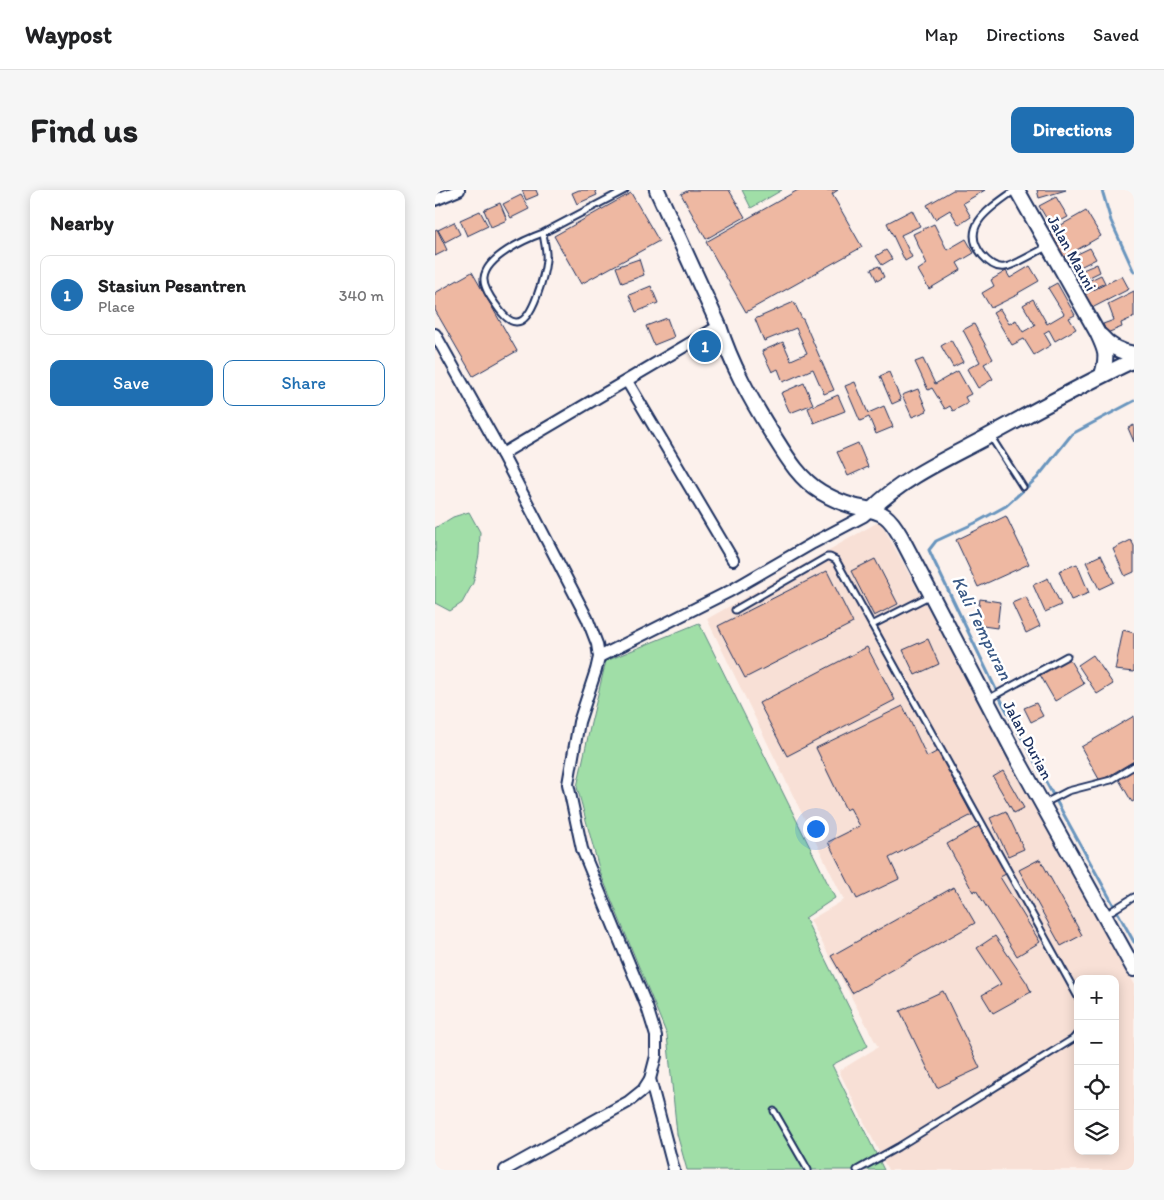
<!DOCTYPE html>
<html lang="en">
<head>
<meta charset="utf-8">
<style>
  :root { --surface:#fff; --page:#f6f6f6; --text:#202124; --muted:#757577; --line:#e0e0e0; --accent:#1f6fb2 }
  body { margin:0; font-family:Itim,sans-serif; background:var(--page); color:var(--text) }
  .controls { position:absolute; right:15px; bottom:15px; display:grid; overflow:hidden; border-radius:10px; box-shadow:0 2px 12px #0003 }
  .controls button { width:45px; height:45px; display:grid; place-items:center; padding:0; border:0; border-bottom:1px solid var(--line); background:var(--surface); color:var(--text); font:25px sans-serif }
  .you { position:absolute; left:380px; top:638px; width:18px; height:18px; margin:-12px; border:4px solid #fff; border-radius:50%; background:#1a73e8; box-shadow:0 0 0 8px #1a73e833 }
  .badge { display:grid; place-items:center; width:32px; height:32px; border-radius:50%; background:var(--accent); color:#fff; font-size:16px; font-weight:700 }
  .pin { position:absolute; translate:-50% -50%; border:2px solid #fff; box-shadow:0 1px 5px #0006 }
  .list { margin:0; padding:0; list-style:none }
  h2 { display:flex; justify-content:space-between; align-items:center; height:65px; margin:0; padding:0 20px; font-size:21px }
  h2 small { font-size:16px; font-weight:400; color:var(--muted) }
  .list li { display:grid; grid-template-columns:32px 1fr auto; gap:15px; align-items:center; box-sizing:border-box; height:80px; margin:0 10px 10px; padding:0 10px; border:1px solid var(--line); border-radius:10px }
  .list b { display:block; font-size:19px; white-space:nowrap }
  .list p { margin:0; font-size:16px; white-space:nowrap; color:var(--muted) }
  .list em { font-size:16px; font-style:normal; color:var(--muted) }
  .actions { display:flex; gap:10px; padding:15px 20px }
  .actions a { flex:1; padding:11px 0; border:1px solid var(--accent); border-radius:10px; text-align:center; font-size:18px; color:var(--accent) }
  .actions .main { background:var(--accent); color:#fff }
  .icon { flex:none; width:28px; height:28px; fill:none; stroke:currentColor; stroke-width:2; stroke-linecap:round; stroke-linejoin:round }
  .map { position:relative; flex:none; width:699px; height:980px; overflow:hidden; border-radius:10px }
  header { display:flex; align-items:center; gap:30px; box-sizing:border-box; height:70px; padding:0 25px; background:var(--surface); border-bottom:1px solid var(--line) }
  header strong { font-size:24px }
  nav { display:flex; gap:28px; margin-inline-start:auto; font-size:18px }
  .intro { display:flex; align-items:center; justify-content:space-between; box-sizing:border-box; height:120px; padding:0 30px }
  h1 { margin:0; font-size:35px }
  .button { padding:12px 22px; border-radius:10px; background:var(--accent); color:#fff; font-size:18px; font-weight:700 }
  main { display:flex; gap:30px; padding:0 30px }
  aside { flex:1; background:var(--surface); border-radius:10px; box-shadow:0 2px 12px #0003 }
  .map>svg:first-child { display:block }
  .built { fill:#f8e0d6; fill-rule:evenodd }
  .green { fill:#a0dea7; stroke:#5e8682 }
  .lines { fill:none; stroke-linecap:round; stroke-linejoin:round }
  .stream { stroke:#6995be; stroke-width:3 }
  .building { fill:#eeb8a2; stroke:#1b2f5e }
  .lane-casing { stroke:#1b2f5e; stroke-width:9 }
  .street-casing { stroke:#1b2f5e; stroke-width:14 }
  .secondary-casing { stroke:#1b2f5e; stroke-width:18 }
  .lane { stroke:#fff; stroke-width:5 }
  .street { stroke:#fff; stroke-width:10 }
  .secondary { stroke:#fff; stroke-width:14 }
  .labels { text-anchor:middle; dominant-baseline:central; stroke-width:5; stroke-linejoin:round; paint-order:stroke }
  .street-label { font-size:16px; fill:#1b2f5e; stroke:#fff }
  .water-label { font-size:18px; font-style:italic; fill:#3c5a86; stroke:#fff }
</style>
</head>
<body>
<header>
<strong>Waypost</strong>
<nav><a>Map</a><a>Directions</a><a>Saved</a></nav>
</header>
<div class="intro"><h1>Find us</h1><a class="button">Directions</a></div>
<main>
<aside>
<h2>Nearby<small></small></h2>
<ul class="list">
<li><span class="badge">1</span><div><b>Stasiun Pesantren</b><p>Place</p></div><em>340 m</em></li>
</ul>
<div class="actions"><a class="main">Save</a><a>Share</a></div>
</aside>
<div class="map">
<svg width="699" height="980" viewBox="0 0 699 980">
  <rect width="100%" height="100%" fill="#fcf1ec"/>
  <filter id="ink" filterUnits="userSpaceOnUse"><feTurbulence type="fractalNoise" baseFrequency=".02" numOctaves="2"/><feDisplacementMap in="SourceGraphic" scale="10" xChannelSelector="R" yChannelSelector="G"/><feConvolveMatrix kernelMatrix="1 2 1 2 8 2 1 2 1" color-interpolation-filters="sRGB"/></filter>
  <g filter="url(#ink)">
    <path class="built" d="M445,331L699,793V980H453L404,881L443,857L375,730L409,710L272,429ZM643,789H680V961H643Z"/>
    <g class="green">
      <polygon points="307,0 347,0 316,18"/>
      <polygon points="34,322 45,342 44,365 38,393 27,413 15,421 0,413 0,338 18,327"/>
      <polygon points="264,433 400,708 370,728 433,856 397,875 449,980 252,980 242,944 232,845 165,682 142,597 156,533 171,471"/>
    </g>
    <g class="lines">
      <g class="stream">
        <polyline points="667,0 676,31 699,82"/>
        <polyline points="699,211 637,244 602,288 571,316 540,333 501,351 494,360 500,373 568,514 699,752"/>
      </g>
    </g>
    <g class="building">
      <polygon points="87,0 101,0 103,5 91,10"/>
      <polygon points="144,0 160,0 162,5 142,14 137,3"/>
      <polygon points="254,0 294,0 310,27 271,49 246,4"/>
      <polygon points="363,0 403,0 397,4 427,57 311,122 271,52"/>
      <polygon points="518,0 550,0 528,13 536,27 524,35 515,20 500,29 492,15"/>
      <polygon points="602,0 631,0 604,8"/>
      <polygon points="196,3 224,51 146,94 119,46"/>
      <polygon points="86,5 94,19 76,28 68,14"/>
      <polygon points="621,7 633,27 616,36 604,16"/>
      <polygon points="65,13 72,30 56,37 49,20"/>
      <polygon points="477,20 485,36 466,45 477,67 470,71 452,33"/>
      <polygon points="45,21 53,36 32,46 25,30"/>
      <polygon points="651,21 666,46 626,69 612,43"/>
      <polygon points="19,32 25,44 10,52 3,40"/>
      <polygon points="499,34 512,60 531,49 539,63 522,73 526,80 494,99 483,80 492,74 478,44"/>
      <polygon points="2,39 12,60 0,66 0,40"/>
      <polygon points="655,58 661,69 637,81 632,69"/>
      <polygon points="451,60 457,69 447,75 441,66"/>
      <polygon points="204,69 209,85 187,93 181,77"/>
      <polygon points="662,74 665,82 640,94 636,85"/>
      <polygon points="444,76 449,87 442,91 436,79"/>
      <polygon points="595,76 604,91 583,103 584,104 556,118 547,103 559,96 556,90 571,81 575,88"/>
      <polygon points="37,82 82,161 38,186 0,120 0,103"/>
      <polygon points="666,85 670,93 651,102 647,94"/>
      <polygon points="687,86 694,99 655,119 648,105"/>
      <polygon points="622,93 640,125 634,128 641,139 620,151 614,140 609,143 616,155 599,165 589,149 577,155 558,123 565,119 574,134 581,130 588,142 600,135 588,115 598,109 612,134 629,124 613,98"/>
      <polygon points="216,96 223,113 201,122 194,105"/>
      <polygon points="699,101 699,127 686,133 687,137 672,143 668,134 679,130 673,114"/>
      <polygon points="359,112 367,129 368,129 399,200 389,204 378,179 348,192 343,179 337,182 327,161 348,152 356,170 372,163 361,138 329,151 320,129"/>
      <polygon points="232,128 239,147 219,155 211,136"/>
      <polygon points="539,134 558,169 549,174 558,189 543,198 532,179 545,172 528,140"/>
      <polygon points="273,145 280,158 266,166 259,153"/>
      <polygon points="516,150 528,172 518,177 506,156"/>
      <polygon points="488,169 500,194 523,181 536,204 530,207 533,213 518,221 515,216 510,219 497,198 493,200 480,172"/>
      <polygon points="454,182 466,210 457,214 445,186"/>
      <polygon points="420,192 433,223 449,216 458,237 441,244 434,227 425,231 410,196"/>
      <polygon points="369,193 378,214 355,223 346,203"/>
      <polygon points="483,199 492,221 477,227 467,205"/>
      <polygon points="403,205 410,221 379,233 373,218"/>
      <polygon points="699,235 699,252 693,238"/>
      <polygon points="423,253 433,277 413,286 402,262"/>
      <polygon points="571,326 594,374 543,397 521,350"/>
      <polygon points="696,350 699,356 699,382 690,386 678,359"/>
      <polygon points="666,365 679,392 664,399 651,372"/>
      <polygon points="440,369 463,414 439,426 416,381"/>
      <polygon points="642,374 654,403 636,410 624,381"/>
      <polygon points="392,381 418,433 310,488 283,436"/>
      <polygon points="613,388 626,415 610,422 598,395"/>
      <polygon points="591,407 605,436 591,443 577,413"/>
      <polygon points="545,409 565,412 562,438 541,435"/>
      <polygon points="688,440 699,443 699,482 680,480"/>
      <polygon points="493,449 504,474 480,485 468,460"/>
      <polygon points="432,457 460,510 352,566 324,513"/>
      <polygon points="658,465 678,494 662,504 643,475"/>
      <polygon points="633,467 649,494 620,511 604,483"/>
      <polygon points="601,513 608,526 596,532 589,518"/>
      <polygon points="468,516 492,567 503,561 537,625 454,668 464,689 422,709 393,652 425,636 415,618 411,620 381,558"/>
      <polygon points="699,526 699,571 665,591 646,557"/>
      <polygon points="699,580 699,611 697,612 683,588"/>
      <polygon points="568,581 589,618 579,623 558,587"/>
      <polygon points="571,621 589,659 573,666 555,628"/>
      <polygon points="544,636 571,684 565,687 605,752 582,766 541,700 538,702 512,654"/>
      <polygon points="605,669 647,745 626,756 584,680"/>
      <polygon points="519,697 540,733 417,803 396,766"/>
      <polygon points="560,746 592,793 596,802 558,823 547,805 566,794 542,758"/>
      <polygon points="508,801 545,878 502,898 465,821"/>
    </g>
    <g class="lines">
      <defs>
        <g id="lane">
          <path d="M580,0C559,16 523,35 547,65C553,72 561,79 570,77C579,76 603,61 612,57"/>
          <path d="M108,43C109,52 112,61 111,70C110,82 98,133 81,132C73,132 65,121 61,115C56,108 48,97 49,88C51,67 91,49 108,43L190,0"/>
          <polyline points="556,247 588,297"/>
          <polyline points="496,405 437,435 643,807"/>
          <polyline points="300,420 392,367 395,367 401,370 437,435"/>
          <polyline points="553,509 632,466"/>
          <polyline points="608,614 633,601 676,590 699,576"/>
          <polyline points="670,726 678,720 699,707"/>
          <polyline points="339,921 373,980"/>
          <polyline points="422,980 463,957 638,849 643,843"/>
        </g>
        <g id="street">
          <polyline points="0,10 24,0"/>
          <polyline points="0,144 67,264 152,428 162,454 164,467 161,480 144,532 133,594 147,659 212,817 221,846 221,866 215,889 208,900 193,912 70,980"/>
          <polyline points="192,191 298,370"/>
          <polyline points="67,264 284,136"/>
          <polyline points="164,467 295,401 378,353 429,326 437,319"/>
          <polyline points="215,889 239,980"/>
        </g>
        <g id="secondary">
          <path d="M222,0L284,136C296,174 315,208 336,242C350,264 363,288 386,302C396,308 407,313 418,316C429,319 440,319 450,326C457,331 462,340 466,347L584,572L699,779"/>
          <path d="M582,0L662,142C671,161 673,165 667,185"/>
          <path d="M666,146C675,157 685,162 699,164"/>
          <path d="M437,319C468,288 511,269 550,248C599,221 648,194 699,170"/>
        </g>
      </defs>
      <use href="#lane" class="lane-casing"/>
      <use href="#street" class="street-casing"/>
      <use href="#secondary" class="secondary-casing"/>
      <use href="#lane" class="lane"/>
      <use href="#street" class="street"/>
      <use href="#secondary" class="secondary"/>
    </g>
  </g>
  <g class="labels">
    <g class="street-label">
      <text transform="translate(637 63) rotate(61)">Jalan Mauni</text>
      <text transform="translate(593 550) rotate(62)">Jalan Durian</text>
    </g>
    <g class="water-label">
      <text transform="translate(547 438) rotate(64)">Kali Tempuran</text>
    </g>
  </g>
</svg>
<div class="controls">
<button>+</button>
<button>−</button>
<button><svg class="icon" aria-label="locate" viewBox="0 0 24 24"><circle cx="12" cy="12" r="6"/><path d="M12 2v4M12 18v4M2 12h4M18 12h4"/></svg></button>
<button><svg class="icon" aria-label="layers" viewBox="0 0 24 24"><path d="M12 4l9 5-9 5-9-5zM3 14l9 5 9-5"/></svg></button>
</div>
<div class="you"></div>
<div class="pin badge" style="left:270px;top:156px">1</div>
</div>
</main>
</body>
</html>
